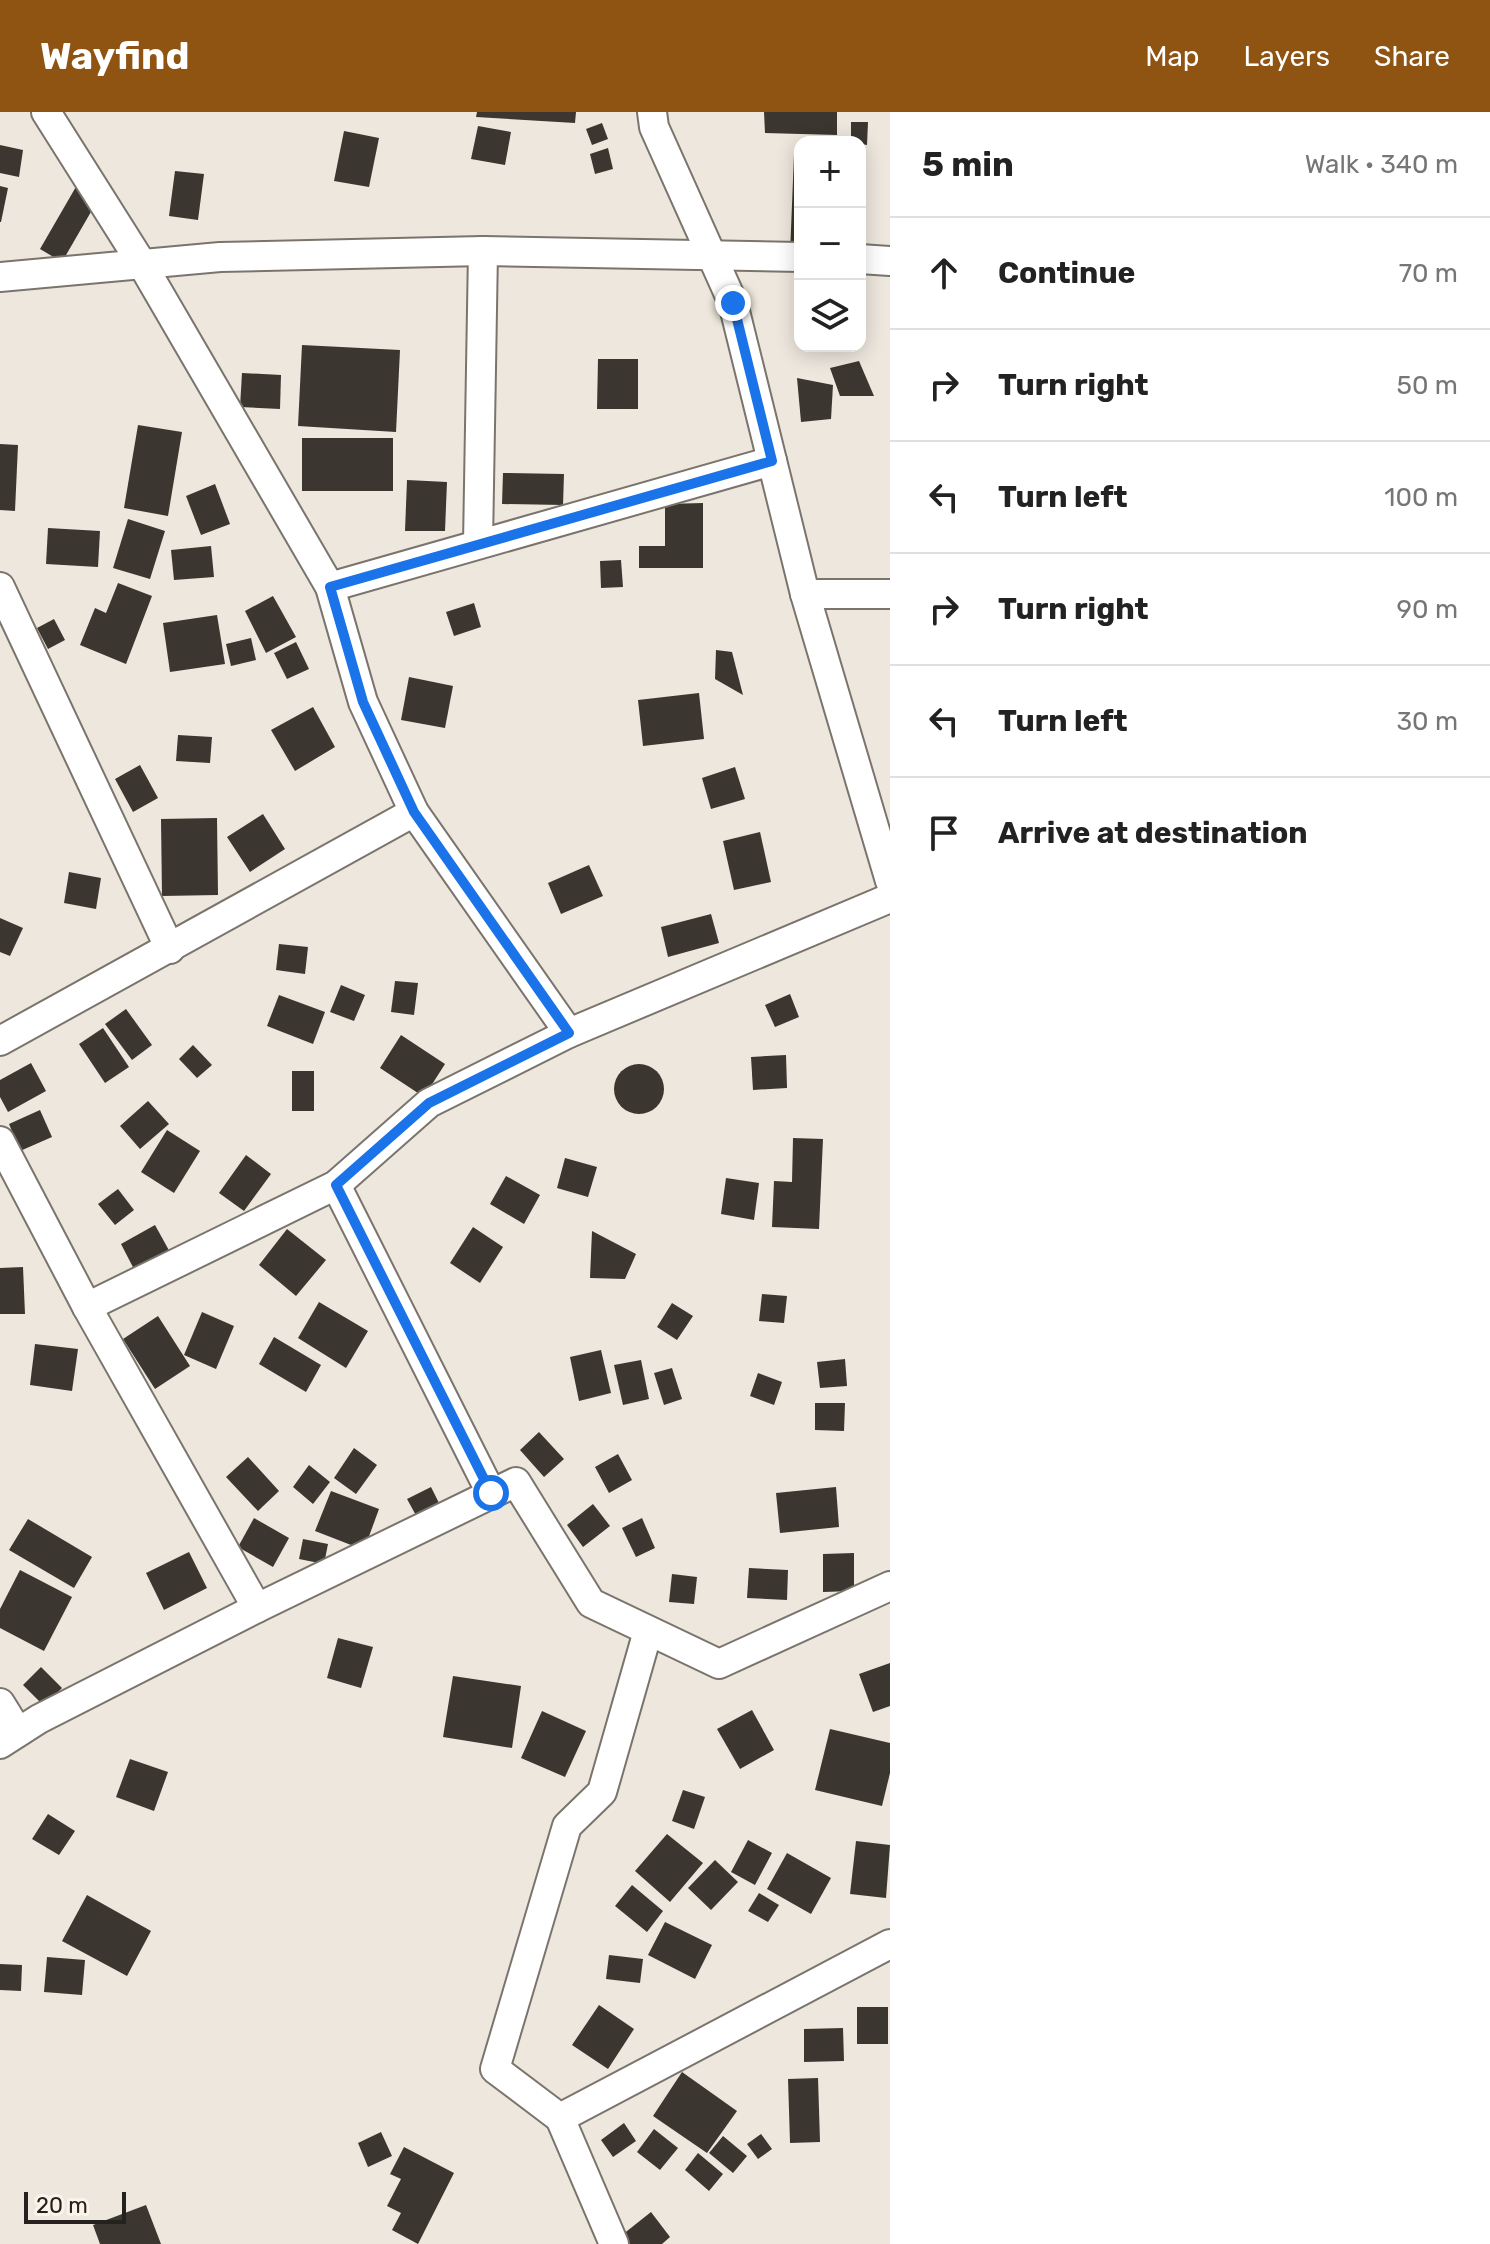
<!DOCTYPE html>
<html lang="en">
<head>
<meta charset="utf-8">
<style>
  :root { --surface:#fff; --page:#f2f2f2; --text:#222; --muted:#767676; --line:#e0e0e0; --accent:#8f5312 }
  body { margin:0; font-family:Rubik,sans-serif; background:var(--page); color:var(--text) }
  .controls { position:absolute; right:24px; top:24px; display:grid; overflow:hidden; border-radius:16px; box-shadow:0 4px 20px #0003 }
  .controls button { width:72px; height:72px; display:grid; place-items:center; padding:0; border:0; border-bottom:2px solid var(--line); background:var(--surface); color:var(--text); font:40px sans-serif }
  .scale { position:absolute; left:24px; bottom:20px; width:102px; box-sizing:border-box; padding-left:8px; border:4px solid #24211e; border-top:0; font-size:22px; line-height:28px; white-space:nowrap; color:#24211e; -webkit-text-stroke:6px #fbf4eb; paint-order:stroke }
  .stop { position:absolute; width:24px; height:24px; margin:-18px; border:6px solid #1a73e8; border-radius:50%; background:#fff }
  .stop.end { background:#1a73e8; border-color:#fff; box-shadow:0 2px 8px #0008 }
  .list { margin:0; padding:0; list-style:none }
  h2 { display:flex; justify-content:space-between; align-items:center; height:104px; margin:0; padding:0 32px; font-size:34px }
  h2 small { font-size:26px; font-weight:400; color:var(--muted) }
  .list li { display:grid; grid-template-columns:52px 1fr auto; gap:24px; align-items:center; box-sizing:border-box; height:112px; padding:0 32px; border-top:2px solid var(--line) }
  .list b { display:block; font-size:30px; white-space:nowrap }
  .list em { font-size:26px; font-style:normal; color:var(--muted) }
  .icon { flex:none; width:44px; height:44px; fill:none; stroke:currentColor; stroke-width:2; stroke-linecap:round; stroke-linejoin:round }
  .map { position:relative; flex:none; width:890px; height:2132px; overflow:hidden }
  header { display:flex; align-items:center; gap:48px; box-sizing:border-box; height:112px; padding:0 40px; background:var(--accent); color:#fff }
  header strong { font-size:38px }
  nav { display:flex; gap:44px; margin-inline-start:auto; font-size:28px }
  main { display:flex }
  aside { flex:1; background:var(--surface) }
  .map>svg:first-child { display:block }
  .building { fill:#3b362f }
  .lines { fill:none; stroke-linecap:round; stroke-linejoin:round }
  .street-casing { stroke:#7a746d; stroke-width:32 }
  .street { stroke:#fff; stroke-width:28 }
  .route { stroke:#1a73e8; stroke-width:10 }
</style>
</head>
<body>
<header>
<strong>Wayfind</strong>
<nav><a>Map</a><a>Layers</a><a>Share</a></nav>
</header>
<main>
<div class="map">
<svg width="890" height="2132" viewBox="0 0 890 2132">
  <rect width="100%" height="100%" fill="#eee7de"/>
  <g class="building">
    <polygon points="477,0 576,0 575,11 476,5"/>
    <polygon points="764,0 837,0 837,23 765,21"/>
    <polygon points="851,10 868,10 867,33 851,30"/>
    <polygon points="602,11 608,27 592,33 586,17"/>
    <polygon points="478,14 511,20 505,53 471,47"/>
    <polygon points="344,19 379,26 369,75 334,69"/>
    <polygon points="0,33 23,38 19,65 0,61"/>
    <polygon points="608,36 613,57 595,62 590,42"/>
    <polygon points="794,43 800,44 800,142 790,142"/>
    <polygon points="175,59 204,62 198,108 169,104"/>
    <polygon points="77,73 99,86 62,150 40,137"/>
    <polygon points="0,74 8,76 1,110 0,110"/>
    <polygon points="302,233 400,238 396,320 298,314"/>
    <polygon points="598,247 638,247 638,297 597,297"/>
    <polygon points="859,249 874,284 840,284 830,256"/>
    <polygon points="242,261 281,263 280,297 240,295"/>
    <polygon points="797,266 833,273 831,307 801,310"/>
    <polygon points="138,313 182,320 168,404 124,396"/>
    <rect x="302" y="326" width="91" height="53"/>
    <polygon points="0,332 18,333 15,399 0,398"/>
    <polygon points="503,361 564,362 563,393 502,392"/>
    <polygon points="407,368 447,370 445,419 405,419"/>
    <polygon points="215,372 230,412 201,423 186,384"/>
    <polygon points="703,391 703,456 639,456 639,434 665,434 665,392"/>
    <polygon points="128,407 165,419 150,467 113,456"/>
    <polygon points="48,416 100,419 98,455 46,452"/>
    <polygon points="211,434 214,465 174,468 171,438"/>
    <polygon points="621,448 623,475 601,476 600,449"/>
    <polygon points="118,471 152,484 126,552 80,533 95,496 106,501"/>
    <polygon points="273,484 296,525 266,541 245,499"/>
    <polygon points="474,491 481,515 454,524 446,500"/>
    <polygon points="217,503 225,552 170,560 163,511"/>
    <polygon points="54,507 65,528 48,537 37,516"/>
    <polygon points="251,526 256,548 231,554 226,532"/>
    <polygon points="296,530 309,557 287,567 274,541"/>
    <polygon points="716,538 732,540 743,583 715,567"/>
    <polygon points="409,565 453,574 445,616 401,608"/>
    <polygon points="699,581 704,627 643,634 638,588"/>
    <polygon points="313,595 335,635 295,659 271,618"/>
    <polygon points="178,623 212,625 210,651 176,649"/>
    <polygon points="140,653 158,686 133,700 115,667"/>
    <polygon points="735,655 745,687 711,697 702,666"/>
    <polygon points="263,702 285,737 250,760 227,725"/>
    <polygon points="217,706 218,783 162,784 161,707"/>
    <polygon points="760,720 771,770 734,778 723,729"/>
    <polygon points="589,753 603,784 561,802 548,771"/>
    <polygon points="69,760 101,766 96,797 64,791"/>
    <polygon points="711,802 719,831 668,845 661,815"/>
    <polygon points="0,806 23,816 10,844 0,840"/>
    <polygon points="279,832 308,835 305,862 276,858"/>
    <polygon points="395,869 418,871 414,903 391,900"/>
    <polygon points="341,873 365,883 354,909 330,900"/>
    <polygon points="790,882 799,905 775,915 765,893"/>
    <polygon points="279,883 325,900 313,932 267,914"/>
    <polygon points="126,897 152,933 132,948 105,912"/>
    <polygon points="103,916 129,955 105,971 79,932"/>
    <polygon points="401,923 445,952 424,985 380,956"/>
    <polygon points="193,933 212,953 197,966 179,947"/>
    <polygon points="786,943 787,976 753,978 751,945"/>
    <polygon points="31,951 46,979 8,1000 0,985 0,968"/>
    <circle cx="639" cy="977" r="25"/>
    <rect x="292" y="959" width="22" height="40"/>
    <polygon points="148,989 169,1012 140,1037 120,1014"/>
    <polygon points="40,998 52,1025 20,1039 9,1012"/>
    <polygon points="167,1018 200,1039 174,1081 141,1060"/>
    <polygon points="793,1026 823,1027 819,1117 772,1115 774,1069 792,1070"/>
    <polygon points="246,1043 271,1062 244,1099 219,1081"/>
    <polygon points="565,1046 597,1055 588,1085 557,1076"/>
    <polygon points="506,1064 540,1083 524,1112 490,1092"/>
    <polygon points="726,1066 759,1071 754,1108 721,1102"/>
    <polygon points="118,1077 134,1098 115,1113 98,1092"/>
    <polygon points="155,1113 171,1142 136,1161 121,1132"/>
    <polygon points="473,1115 503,1135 480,1171 450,1151"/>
    <polygon points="287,1117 326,1148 296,1184 259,1153"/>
    <polygon points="592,1119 636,1142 625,1167 590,1166"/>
    <polygon points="23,1155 25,1202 0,1202 0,1156"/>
    <polygon points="762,1182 787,1184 784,1211 759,1209"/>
    <polygon points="319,1190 368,1219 346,1256 298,1226"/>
    <polygon points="672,1191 693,1204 677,1228 657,1215"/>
    <polygon points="202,1200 234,1214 216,1257 184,1243"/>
    <polygon points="158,1204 190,1254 155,1277 123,1227"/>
    <polygon points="274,1225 321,1253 306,1280 259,1252"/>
    <polygon points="35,1232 78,1237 72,1279 30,1273"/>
    <polygon points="601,1238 611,1281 579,1289 570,1245"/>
    <polygon points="845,1247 847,1274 820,1276 817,1250"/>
    <polygon points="641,1248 649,1287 623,1293 614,1253"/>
    <polygon points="672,1256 682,1287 664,1293 654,1261"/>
    <polygon points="758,1261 782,1270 774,1293 750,1284"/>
    <polygon points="815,1291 845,1291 844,1319 815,1318"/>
    <polygon points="539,1320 564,1347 544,1365 520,1338"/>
    <polygon points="354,1336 377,1353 356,1382 334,1366"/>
    <polygon points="618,1342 632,1368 609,1381 595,1355"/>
    <polygon points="248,1345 279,1379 258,1399 226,1365"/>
    <polygon points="309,1353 330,1370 313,1392 293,1375"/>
    <polygon points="431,1375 441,1395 418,1407 407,1387"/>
    <polygon points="836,1375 839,1415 780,1421 776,1381"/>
    <polygon points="331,1379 379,1397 364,1438 315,1419"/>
    <polygon points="593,1392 610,1414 583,1435 567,1413"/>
    <polygon points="254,1406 289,1426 273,1455 238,1435"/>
    <polygon points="642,1406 655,1436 636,1445 622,1416"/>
    <polygon points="28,1407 92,1445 74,1476 9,1438"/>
    <polygon points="303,1427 328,1432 324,1452 299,1447"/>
    <polygon points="189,1440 207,1476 164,1498 146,1461"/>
    <polygon points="854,1441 854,1479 823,1480 823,1442"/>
    <polygon points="749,1456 788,1458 787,1488 747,1486"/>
    <polygon points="20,1458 72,1485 44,1539 0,1516 0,1497"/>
    <polygon points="672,1462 697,1465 694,1492 669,1490"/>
    <polygon points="338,1526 373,1535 361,1576 327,1566"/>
    <polygon points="890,1551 890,1594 873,1600 859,1562"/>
    <polygon points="41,1555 62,1576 44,1594 23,1573"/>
    <polygon points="453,1564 521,1574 512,1636 443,1625"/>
    <polygon points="752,1598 774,1638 740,1657 717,1617"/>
    <polygon points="542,1599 586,1619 565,1665 521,1646"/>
    <polygon points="830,1617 890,1631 890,1661 882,1694 815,1678"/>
    <polygon points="130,1647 168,1660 154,1699 116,1685"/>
    <polygon points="683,1678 705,1685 694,1717 672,1709"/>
    <polygon points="48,1702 75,1719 59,1743 32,1727"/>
    <polygon points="667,1722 703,1751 670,1790 635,1759"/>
    <polygon points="748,1728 772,1741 755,1773 731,1760"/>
    <polygon points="856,1729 890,1733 886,1786 850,1782"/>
    <polygon points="787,1741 831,1766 811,1802 767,1777"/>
    <polygon points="715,1748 738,1770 711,1798 688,1776"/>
    <polygon points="632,1773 663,1799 647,1820 615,1794"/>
    <polygon points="759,1781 779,1793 768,1810 748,1799"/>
    <polygon points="87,1783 151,1819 127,1864 62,1829"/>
    <polygon points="665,1810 712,1833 695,1867 648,1843"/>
    <polygon points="609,1843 643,1847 640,1871 606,1867"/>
    <polygon points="47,1845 85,1848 82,1883 44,1880"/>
    <polygon points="0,1852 22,1853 21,1879 0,1878"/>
    <polygon points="599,1893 634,1917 608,1957 572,1933"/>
    <rect x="857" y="1895" width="31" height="37"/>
    <polygon points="843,1916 844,1949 804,1950 804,1917"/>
    <polygon points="682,1960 737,1999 707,2041 653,2004"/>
    <polygon points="818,1966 820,2030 790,2031 788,1967"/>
    <polygon points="624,2011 636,2029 613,2045 601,2028"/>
    <polygon points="654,2017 678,2036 660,2058 637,2040"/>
    <polygon points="381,2020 392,2044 368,2055 358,2031"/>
    <polygon points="761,2022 772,2037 758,2047 747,2032"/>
    <polygon points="723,2024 747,2044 733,2061 709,2041"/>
    <polygon points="404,2035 454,2061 418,2132 392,2118 401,2101 387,2094 401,2067 390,2062"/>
    <polygon points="698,2041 723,2062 709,2079 685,2058"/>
    <polygon points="146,2093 161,2132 100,2132 93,2113"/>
    <polygon points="651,2100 670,2125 662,2132 621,2132 617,2127"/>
  </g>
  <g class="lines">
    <defs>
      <g id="street">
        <polyline points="46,0 142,152 330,475 363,590 414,700 569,921"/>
        <polyline points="652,0 654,15 733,191 805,482 890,769"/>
        <polyline points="860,147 890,149"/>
        <polyline points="0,165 220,145 483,139 800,145"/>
        <polyline points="478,432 483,139"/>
        <polyline points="0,475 170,837"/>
        <polyline points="330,475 772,349"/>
        <polyline points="805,482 890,482"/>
        <polyline points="0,929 414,700"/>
        <polyline points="0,1029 87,1195 257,1496"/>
        <polyline points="336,1073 491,1381"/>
        <polyline points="87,1195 336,1073 429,991 569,921 890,786"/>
        <polyline points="0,1591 18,1620"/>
        <polyline points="0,1632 39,1607 257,1496 516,1370 591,1491 719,1552 890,1474"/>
        <polyline points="560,2006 495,1957 567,1714 602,1680 648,1519"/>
        <polyline points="614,2132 560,2006 890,1832"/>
      </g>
    </defs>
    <use href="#street" class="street-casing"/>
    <use href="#street" class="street"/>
  </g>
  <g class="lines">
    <polyline class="route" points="491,1381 336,1073 429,991 569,921 414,700 363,590 330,475 772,349 733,191"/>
  </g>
</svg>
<div class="controls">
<button>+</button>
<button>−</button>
<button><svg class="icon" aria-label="layers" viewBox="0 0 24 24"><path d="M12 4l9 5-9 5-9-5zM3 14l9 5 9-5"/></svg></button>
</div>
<div class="scale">20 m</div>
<div class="stop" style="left:491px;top:1381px"></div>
<div class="stop end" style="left:733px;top:191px"></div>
</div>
<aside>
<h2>5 min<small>Walk · 340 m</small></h2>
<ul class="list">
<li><svg class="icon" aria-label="ahead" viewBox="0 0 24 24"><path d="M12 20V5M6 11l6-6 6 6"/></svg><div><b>Continue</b></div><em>70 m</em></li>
<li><svg class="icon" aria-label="right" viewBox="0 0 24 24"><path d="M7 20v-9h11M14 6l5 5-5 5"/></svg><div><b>Turn right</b></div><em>50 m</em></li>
<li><svg class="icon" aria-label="left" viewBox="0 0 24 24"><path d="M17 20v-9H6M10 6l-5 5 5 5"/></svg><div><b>Turn left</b></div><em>100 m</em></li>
<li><svg class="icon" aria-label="right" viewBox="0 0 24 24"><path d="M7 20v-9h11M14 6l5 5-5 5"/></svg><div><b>Turn right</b></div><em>90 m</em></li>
<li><svg class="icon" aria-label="left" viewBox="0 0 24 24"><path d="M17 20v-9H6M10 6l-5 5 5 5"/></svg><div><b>Turn left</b></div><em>30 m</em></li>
<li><svg class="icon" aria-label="arrive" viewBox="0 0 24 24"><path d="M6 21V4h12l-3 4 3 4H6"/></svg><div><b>Arrive at destination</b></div></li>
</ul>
</aside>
</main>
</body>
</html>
